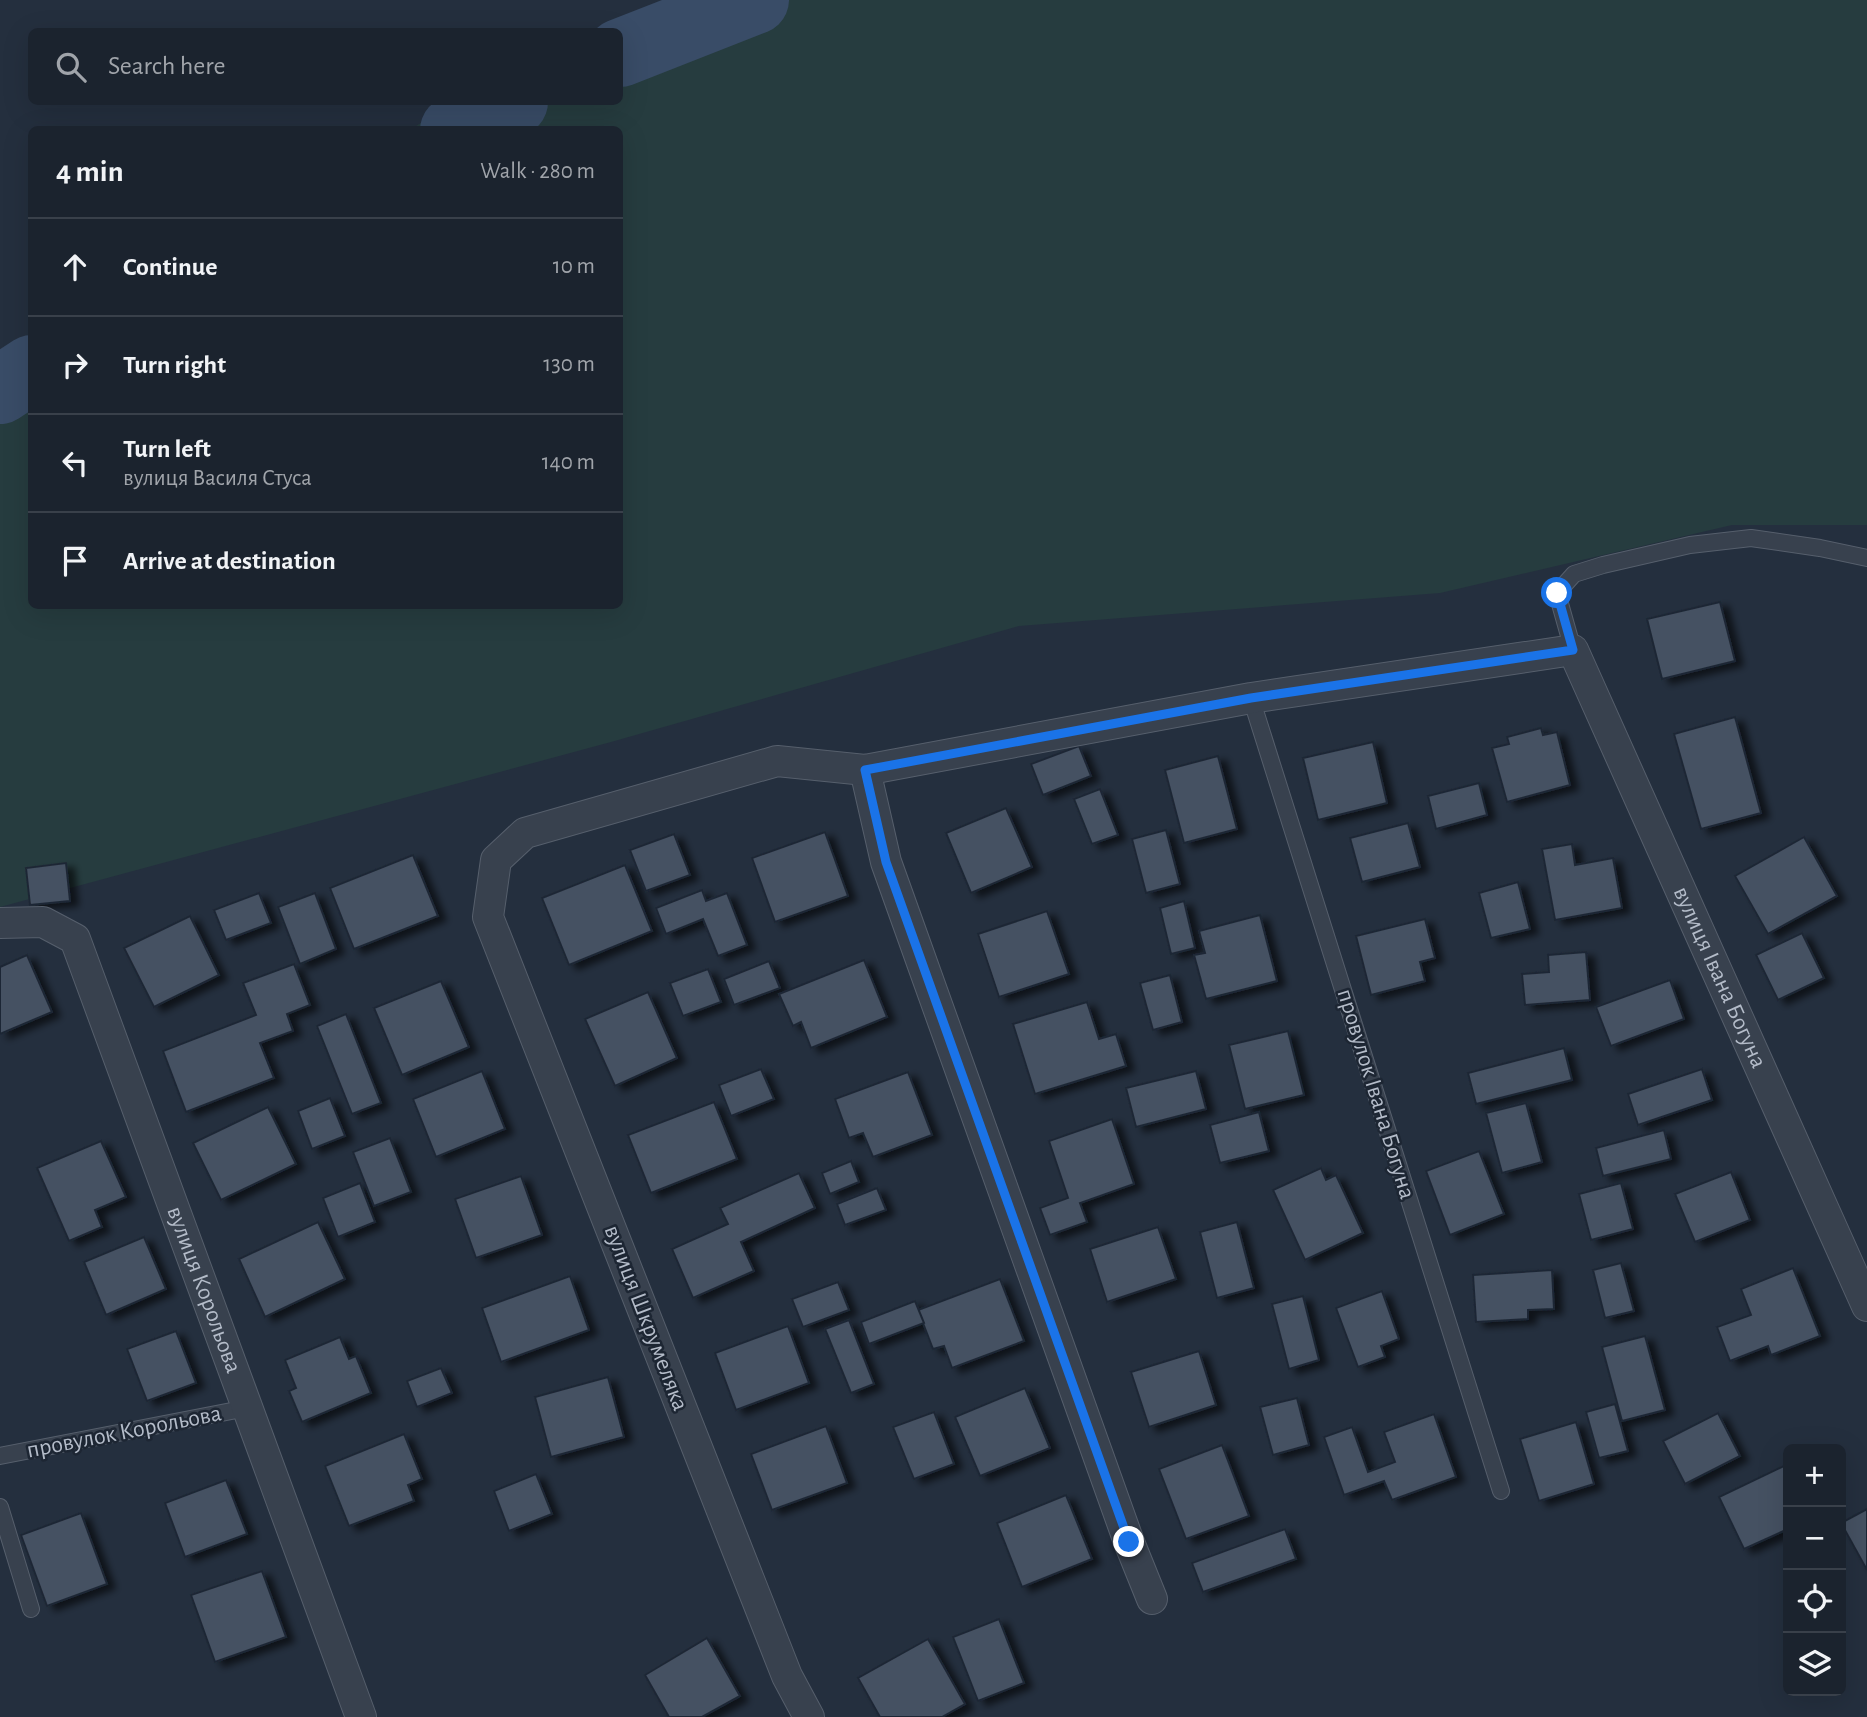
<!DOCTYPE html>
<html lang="en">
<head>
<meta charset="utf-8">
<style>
  :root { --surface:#1b232e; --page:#242b36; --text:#f1f3f6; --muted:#a0a4aa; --line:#39404a }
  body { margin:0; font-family:"Alegreya Sans",sans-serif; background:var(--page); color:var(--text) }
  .controls { position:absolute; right:21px; bottom:21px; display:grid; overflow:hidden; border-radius:10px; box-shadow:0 7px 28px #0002 }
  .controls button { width:63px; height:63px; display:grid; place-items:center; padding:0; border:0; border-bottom:2px solid var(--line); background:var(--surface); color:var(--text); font:35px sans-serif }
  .stop { position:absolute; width:21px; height:21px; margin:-16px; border:5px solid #1a73e8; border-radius:50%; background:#fff }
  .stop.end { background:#1a73e8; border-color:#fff; box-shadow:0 2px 7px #0008 }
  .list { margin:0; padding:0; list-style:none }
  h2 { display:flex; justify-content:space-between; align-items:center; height:91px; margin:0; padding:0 28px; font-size:30px }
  h2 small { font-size:23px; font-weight:400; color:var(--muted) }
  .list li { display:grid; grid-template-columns:46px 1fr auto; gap:21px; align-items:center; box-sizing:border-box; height:98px; padding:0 28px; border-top:2px solid var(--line) }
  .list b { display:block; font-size:26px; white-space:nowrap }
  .list p { margin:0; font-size:23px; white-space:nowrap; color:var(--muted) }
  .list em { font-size:23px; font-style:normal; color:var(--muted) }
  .icon { flex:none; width:38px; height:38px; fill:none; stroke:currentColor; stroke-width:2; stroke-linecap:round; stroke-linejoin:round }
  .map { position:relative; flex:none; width:1867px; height:1717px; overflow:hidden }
  .search { position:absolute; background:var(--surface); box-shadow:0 7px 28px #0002; left:28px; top:28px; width:595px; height:77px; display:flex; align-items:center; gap:18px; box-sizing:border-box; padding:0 24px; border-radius:10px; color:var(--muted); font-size:26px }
  .panel { position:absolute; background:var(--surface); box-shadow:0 7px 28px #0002; left:28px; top:126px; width:595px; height:483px; border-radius:10px }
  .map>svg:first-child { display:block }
  .green { fill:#263c3f }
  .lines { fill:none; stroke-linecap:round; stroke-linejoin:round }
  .river { stroke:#394c67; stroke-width:68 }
  .building { fill:#455162; stroke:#1f2835; stroke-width:2; filter:url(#shadow) }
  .lane-casing { stroke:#565f6c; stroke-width:18 }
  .street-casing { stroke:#565f6c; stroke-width:32 }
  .lane { stroke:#38414e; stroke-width:16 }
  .street { stroke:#38414e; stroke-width:30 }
  .route { stroke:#1a73e8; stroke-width:9 }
  .labels { text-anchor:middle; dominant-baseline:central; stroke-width:5; stroke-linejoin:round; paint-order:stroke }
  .street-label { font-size:24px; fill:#b4bcc9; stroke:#1d2633 }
</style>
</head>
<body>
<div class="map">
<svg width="1867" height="1717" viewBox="0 0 1867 1717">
  <defs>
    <filter id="shadow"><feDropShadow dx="8" dy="4.5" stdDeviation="3.5" flood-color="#0009"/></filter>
  </defs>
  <rect width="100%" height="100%" fill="#242f3e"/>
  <polygon class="green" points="703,0 1867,0 1867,525 1732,525 1440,593 1019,626 611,742 0,907 0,389 31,369 32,606 620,606 620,130 411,129 456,102 620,102 620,33"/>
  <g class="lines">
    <g class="river">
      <polyline points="620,53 755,0"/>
      <polyline points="454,130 514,102"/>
      <polyline points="0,390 32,369"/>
    </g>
  </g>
  <g class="building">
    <polygon points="1720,602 1735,661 1662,679 1647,619"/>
    <polygon points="1735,717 1761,813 1701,829 1674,734"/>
    <polygon points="1541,728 1543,735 1557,732 1570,785 1507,802 1492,748 1509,744 1507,737"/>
    <polygon points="1373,742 1387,803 1318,820 1303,758"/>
    <polygon points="1079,746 1091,776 1043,795 1031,764"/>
    <polygon points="1218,756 1237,829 1184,843 1165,770"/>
    <polygon points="1479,783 1487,815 1436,829 1428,796"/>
    <polygon points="1100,789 1118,835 1092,844 1074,799"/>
    <polygon points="1006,808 1032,867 971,893 946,833"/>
    <polygon points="1408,823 1420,867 1362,882 1350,838"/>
    <polygon points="1166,830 1180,884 1146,893 1132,839"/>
    <polygon points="825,832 848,896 775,922 752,858"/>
    <polygon points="674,834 690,875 646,891 630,850"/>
    <polygon points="1804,837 1837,896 1768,934 1735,876"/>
    <polygon points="1572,844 1575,865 1613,858 1622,908 1555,920 1542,849"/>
    <polygon points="413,855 438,916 354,949 330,888"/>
    <polygon points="66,863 70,901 30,905 26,868"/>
    <polygon points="625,865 652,931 569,965 542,898"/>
    <polygon points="1518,882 1530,929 1491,938 1479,893"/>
    <polygon points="702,890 706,901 727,893 747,945 718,956 703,919 666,934 656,908"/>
    <polygon points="259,893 271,923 226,940 214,910"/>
    <polygon points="315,893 336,949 300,964 278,907"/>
    <polygon points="1184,901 1195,948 1171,954 1160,908"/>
    <polygon points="1047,911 1069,974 999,997 978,934"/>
    <polygon points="1260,915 1277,981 1206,999 1194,955 1205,953 1199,931"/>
    <polygon points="190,916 219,975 154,1007 124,948"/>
    <polygon points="1425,919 1435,958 1420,962 1425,981 1371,995 1356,936"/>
    <polygon points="1802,933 1824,978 1778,1000 1756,955"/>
    <polygon points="1586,952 1590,1000 1525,1005 1522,974 1549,972 1548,955"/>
    <polygon points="27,955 52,1012 0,1034 0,967"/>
    <polygon points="864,960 887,1017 811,1048 801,1022 793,1026 779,994"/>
    <polygon points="769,961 780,988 734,1005 724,979"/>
    <polygon points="294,964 310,1005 287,1014 293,1031 260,1043 274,1078 186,1112 163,1051 256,1015 243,983"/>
    <polygon points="708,969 721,1002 683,1016 670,983"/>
    <polygon points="1170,975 1182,1022 1153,1030 1140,983"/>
    <polygon points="1670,980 1684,1019 1611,1046 1596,1007"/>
    <polygon points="441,981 469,1047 402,1075 374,1008"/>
    <polygon points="648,992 677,1058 615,1086 585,1019"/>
    <polygon points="1087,1002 1099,1039 1116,1034 1126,1066 1035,1094 1013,1024"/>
    <polygon points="346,1014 381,1103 352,1114 317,1026"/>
    <polygon points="1288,1031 1304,1095 1245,1109 1229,1045"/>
    <polygon points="1564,1048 1572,1080 1476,1104 1468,1073"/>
    <polygon points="761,1069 774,1099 731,1116 719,1085"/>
    <polygon points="1702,1069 1712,1100 1638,1125 1628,1094"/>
    <polygon points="482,1071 505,1129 436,1157 413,1099"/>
    <polygon points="1196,1071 1206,1109 1136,1127 1126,1088"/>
    <polygon points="908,1072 932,1135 873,1157 863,1133 849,1138 835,1099"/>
    <polygon points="330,1098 345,1136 312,1149 298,1111"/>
    <polygon points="714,1102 737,1159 651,1193 628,1135"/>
    <polygon points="1526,1103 1542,1162 1502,1173 1486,1113"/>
    <polygon points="268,1107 296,1164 221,1200 193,1143"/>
    <polygon points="1259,1112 1269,1151 1220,1163 1210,1125"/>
    <polygon points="1112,1119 1134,1184 1080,1203 1087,1222 1050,1235 1040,1208 1068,1198 1049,1141"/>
    <polygon points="1664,1130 1671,1159 1603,1176 1596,1148"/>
    <polygon points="390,1138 411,1192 374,1206 353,1152"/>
    <polygon points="101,1141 126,1197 95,1210 102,1227 69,1241 37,1168"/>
    <polygon points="1479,1151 1504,1214 1450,1235 1426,1171"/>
    <polygon points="851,1161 859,1182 830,1194 822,1173"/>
    <polygon points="1321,1168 1326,1180 1336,1175 1363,1233 1305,1260 1273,1190"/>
    <polygon points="1731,1172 1750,1220 1695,1242 1675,1194"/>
    <polygon points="799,1173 815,1208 741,1242 754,1271 693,1298 672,1249 728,1224 720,1208"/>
    <polygon points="521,1176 542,1235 476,1258 455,1199"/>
    <polygon points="360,1183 375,1222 338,1237 323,1198"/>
    <polygon points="1621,1183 1633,1229 1591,1240 1579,1194"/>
    <polygon points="877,1188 886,1210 845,1225 837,1204"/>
    <polygon points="318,1222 345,1279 265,1317 239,1259"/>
    <polygon points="1237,1222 1254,1288 1217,1298 1200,1232"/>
    <polygon points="1158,1227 1176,1279 1107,1302 1090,1249"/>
    <polygon points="144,1237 166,1289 106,1315 84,1262"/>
    <polygon points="1621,1263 1634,1311 1605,1318 1593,1270"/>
    <polygon points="1793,1268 1820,1336 1771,1355 1768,1346 1730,1361 1717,1327 1751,1315 1741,1289"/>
    <polygon points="1552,1270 1554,1309 1528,1310 1528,1319 1476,1322 1473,1275"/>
    <polygon points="570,1276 589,1330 501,1362 482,1308"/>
    <polygon points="1000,1279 1024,1341 952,1368 944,1346 933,1349 918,1310"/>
    <polygon points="838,1282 849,1310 803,1327 792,1299"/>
    <polygon points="1382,1291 1399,1339 1381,1346 1385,1357 1358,1367 1336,1308"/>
    <polygon points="1303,1296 1319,1360 1289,1369 1272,1304"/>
    <polygon points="915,1301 924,1323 869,1344 861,1322"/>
    <polygon points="849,1320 874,1384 851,1393 825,1329"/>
    <polygon points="788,1326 809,1383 736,1410 715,1353"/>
    <polygon points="176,1331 196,1383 147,1401 127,1349"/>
    <polygon points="1645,1336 1665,1410 1622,1421 1602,1347"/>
    <polygon points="340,1337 349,1359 356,1356 371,1393 302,1422 289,1391 296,1388 285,1360"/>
    <polygon points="1199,1351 1216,1405 1149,1427 1131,1372"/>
    <polygon points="441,1368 452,1393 417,1407 407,1381"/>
    <polygon points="608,1377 624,1437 551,1457 535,1397"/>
    <polygon points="1025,1388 1050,1448 980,1476 955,1417"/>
    <polygon points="1297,1398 1309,1445 1273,1455 1260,1407"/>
    <polygon points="1615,1404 1628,1451 1599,1458 1586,1412"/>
    <polygon points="934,1412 954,1464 914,1479 893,1427"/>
    <polygon points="1718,1413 1740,1456 1685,1484 1663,1441"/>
    <polygon points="1434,1414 1456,1477 1392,1500 1384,1481 1344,1495 1324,1437 1352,1427 1368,1472 1395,1462 1384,1432"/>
    <polygon points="1576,1422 1594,1484 1539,1501 1520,1439"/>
    <polygon points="826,1426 847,1483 772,1510 751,1454"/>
    <polygon points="404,1434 422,1479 408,1485 414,1501 349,1526 325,1466"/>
    <polygon points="1222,1445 1249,1516 1186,1539 1159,1469"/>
    <polygon points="1788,1464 1788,1529 1744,1549 1719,1497"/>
    <polygon points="536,1474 552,1514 509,1531 494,1491"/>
    <polygon points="226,1480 247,1534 185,1557 165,1503"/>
    <polygon points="1066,1495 1092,1559 1022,1587 997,1523"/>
    <polygon points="1867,1509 1867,1570 1841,1523"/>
    <polygon points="81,1513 107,1584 47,1606 21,1535"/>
    <polygon points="1285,1529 1296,1559 1203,1592 1192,1563"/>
    <polygon points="262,1571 286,1637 215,1662 191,1595"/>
    <polygon points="999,1619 1024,1683 978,1701 953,1637"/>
    <polygon points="707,1638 740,1696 702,1717 669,1717 645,1675"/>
    <polygon points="928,1639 965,1704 942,1717 880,1717 858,1678"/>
  </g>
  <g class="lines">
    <defs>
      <g id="lane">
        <polyline points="1573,650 1557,593 1574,574 1603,565 1690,545 1751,538 1820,548 1867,558"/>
        <polyline points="1251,698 1501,1491"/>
        <polyline points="0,1456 247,1408"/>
        <polyline points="0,1507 31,1609"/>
      </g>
      <g id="street">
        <polyline points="865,770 886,862 1129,1542 1152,1599"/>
        <path id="s1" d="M0,923L43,922L75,939L361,1717"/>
        <path id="s2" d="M809,1717L787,1676L488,917L496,860L525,833L777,761L865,770L1251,698L1573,650L1867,1306"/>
      </g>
    </defs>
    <use href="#lane" class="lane-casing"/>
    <use href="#street" class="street-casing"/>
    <use href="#lane" class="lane"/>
    <use href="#street" class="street"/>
  </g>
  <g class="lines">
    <polyline class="route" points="1129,1542 886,862 865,770 1251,698 1573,650 1557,593"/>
  </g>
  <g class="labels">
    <g class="street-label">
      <text stroke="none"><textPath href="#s2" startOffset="2387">вулиця Івана Богуна</textPath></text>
      <text transform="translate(1376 1094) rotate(73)">провулок Івана Богуна</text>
      <text stroke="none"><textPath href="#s1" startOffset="453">вулиця Корольова</textPath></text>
      <text transform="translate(646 1318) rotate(69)">вулиця Шкрумеляка</text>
      <text transform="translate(124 1432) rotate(-11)">провулок Корольова</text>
    </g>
  </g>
</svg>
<div class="controls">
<button>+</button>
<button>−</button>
<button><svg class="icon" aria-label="locate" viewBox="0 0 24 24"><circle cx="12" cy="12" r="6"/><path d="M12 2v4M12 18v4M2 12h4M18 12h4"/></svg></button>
<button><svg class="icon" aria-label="layers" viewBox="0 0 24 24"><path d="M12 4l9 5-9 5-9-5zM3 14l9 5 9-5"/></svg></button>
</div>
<div class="stop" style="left:1557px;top:593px"></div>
<div class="stop end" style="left:1129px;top:1542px"></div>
<div class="search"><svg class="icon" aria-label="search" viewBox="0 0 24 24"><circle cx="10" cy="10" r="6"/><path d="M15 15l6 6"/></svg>Search here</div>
<section class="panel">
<h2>4 min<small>Walk · 280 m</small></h2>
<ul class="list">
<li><svg class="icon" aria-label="ahead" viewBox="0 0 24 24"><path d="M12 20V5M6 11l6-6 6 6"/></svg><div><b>Continue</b></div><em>10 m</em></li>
<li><svg class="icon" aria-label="right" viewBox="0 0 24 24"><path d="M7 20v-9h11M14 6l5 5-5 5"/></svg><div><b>Turn right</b></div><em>130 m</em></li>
<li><svg class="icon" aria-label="left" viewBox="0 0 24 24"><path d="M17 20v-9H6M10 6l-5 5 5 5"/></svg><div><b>Turn left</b><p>вулиця Василя Стуса</p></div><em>140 m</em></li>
<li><svg class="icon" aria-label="arrive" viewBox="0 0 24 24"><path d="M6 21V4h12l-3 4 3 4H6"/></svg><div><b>Arrive at destination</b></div></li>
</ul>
</section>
</div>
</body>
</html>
